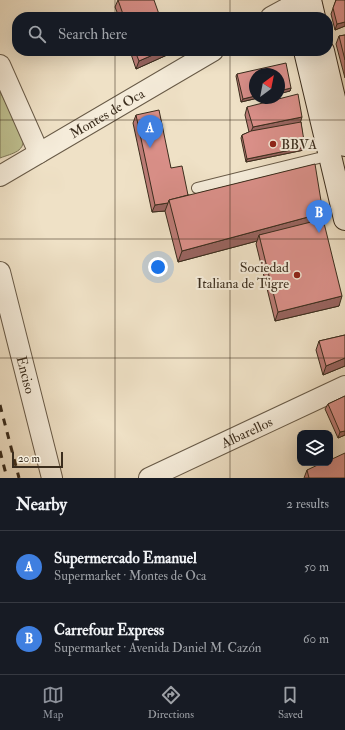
<!DOCTYPE html>
<html lang="en">
<head>
<meta charset="utf-8">
<style>
  :root { --surface:#171b24; --page:#242831; --text:#f1f3f6; --muted:#9ea1a6; --line:#363941; --accent:#8c9099 }
  body { margin:0; font-family:"IM FELL Double Pica",serif; background:var(--page); color:var(--text) }
  .controls { position:absolute; right:12px; bottom:12px; display:grid; overflow:hidden; border-radius:8px; box-shadow:0 4px 16px #0002 }
  .controls button { width:36px; height:36px; display:grid; place-items:center; padding:0; border:0; border-bottom:1px solid var(--line); background:var(--surface); color:var(--text); font:20px sans-serif }
  .compass { position:absolute; left:249px; top:68px; width:36px; height:36px; border-radius:50%; background:var(--surface); box-shadow:0 4px 16px #0002; rotate:32deg }
  .scale { position:absolute; left:12px; bottom:10px; width:51px; box-sizing:border-box; padding-left:4px; border:2px solid #3b2d1d; border-top:0; font-size:11px; line-height:14px; white-space:nowrap; color:#3b2d1d; -webkit-text-stroke:3px #f5ecda; paint-order:stroke }
  .you { position:absolute; left:158px; top:267px; width:14px; height:14px; margin:-10px; border:3px solid #fff; border-radius:50%; background:#1a73e8; box-shadow:0 0 0 6px #1a73e833 }
  .badge { display:grid; place-items:center; width:26px; height:26px; border-radius:50%; background:var(--accent); color:#fff; font-size:13px; font-weight:700 }
  .pin { position:absolute; translate:-50% -33px; filter:drop-shadow(0 1px 2px #0008) }
  .pin::after { content:''; position:absolute; top:21px; width:14px; height:12px; background:inherit; clip-path:polygon(0 0,100% 0,50% 100%) }
  .list { margin:0; padding:0; list-style:none }
  h2 { display:flex; justify-content:space-between; align-items:center; height:52px; margin:0; padding:0 16px; font-size:17px }
  h2 small { font-size:13px; font-weight:400; color:var(--muted) }
  .list li { display:grid; grid-template-columns:26px 1fr auto; gap:12px; align-items:center; box-sizing:border-box; height:72px; padding:0 16px; border-top:1px solid var(--line) }
  .list b { display:block; font-size:15px; white-space:nowrap }
  .list p { margin:0; font-size:13px; white-space:nowrap; color:var(--muted) }
  .list em { font-size:13px; font-style:normal; color:var(--muted) }
  .icon { flex:none; width:22px; height:22px; fill:none; stroke:currentColor; stroke-width:2; stroke-linecap:round; stroke-linejoin:round }
  .map { position:relative; flex:none; width:345px; height:478px; overflow:hidden }
  .search { position:absolute; background:var(--surface); box-shadow:0 4px 16px #0002; left:12px; right:12px; top:12px; height:44px; display:flex; align-items:center; gap:10px; box-sizing:border-box; padding:0 14px; border-radius:16px; color:var(--muted); font-size:15px }
  .sheet { height:196px; background:var(--surface) }
  nav { display:flex; justify-content:space-around; align-items:center; box-sizing:border-box; height:56px; border-top:1px solid var(--line); background:var(--surface); font-size:11px; color:var(--muted) }
  nav a { display:grid; justify-items:center; gap:2px }
  nav .on { color:var(--accent) }
  .map>svg:first-child { display:block }
  .green { fill:#bfc191; stroke:#7d7757 }
  .lines { fill:none; stroke-linecap:round; stroke-linejoin:round }
  .service-casing { stroke:#685a47; stroke-width:12 }
  .minor-casing { stroke:#685a47; stroke-width:22 }
  .secondary-casing { stroke:#3b2d1d; stroke-width:24 }
  .service { stroke:#f5ecda; stroke-width:10 }
  .minor { stroke:#f5ecda; stroke-width:20 }
  .secondary { stroke:#f5ecda; stroke-width:22 }
  .rail { stroke:#3b2d1d; stroke-width:3; stroke-dasharray:7 7; stroke-linecap:butt }
  .wall { fill:#bb7b75; stroke:#3b2d1d }
  .shaded-wall { fill:#98645f; stroke:#3b2d1d }
  .building { fill:#d98f88; stroke:#3b2d1d }
  .grid { fill:none; stroke:#3b2d1d; stroke-width:1; stroke-opacity:0.55 }
  .poi-dot { fill:#8f2418; stroke:#f5ecda; stroke-width:1.5 }
  .labels { text-anchor:middle; dominant-baseline:central; stroke-width:4; stroke-linejoin:round; paint-order:stroke }
  .street-label { font-size:14px; fill:#3b2d1d; stroke:#f5ecda }
  .poi-label { font-size:14px; fill:#3b2d1d; stroke:#f5ecda; text-anchor:start }
</style>
</head>
<body>
<div class="map">
<svg width="345" height="478" viewBox="0 0 345 478">
  <rect width="100%" height="100%" fill="#efe1c6"/>
  <filter id="stains"><feTurbulence type="fractalNoise" baseFrequency=".005" numOctaves="4"/><feColorMatrix values="0 0 0 0 .2 0 0 0 0 .09 0 0 0 0 .02 0 0 0 .5 -.17"/></filter>
  <radialGradient id="worn" r=".72"><stop offset=".6" stop-color="#630" stop-opacity="0"/><stop offset="1" stop-color="#630" stop-opacity=".3"/></radialGradient>
  <path class="green" d="M0,92L23,135C26,152 13,153 0,158Z"/>
  <g class="lines">
    <defs>
      <polyline id="service" points="197,188 331,155"/>
      <g id="minor">
        <polyline points="271,17 302,0"/>
        <polyline points="0,65 39,153"/>
        <path id="s1" d="M0,176L213,51"/>
        <path id="s2" d="M0,272L52,478"/>
        <path id="s3" d="M149,478L345,386"/>
      </g>
      <g id="secondary">
        <polyline points="292,0 296,17"/>
        <polyline points="310,0 314,17"/>
        <polyline points="305,51 345,219"/>
        <polyline points="323,51 345,145"/>
      </g>
    </defs>
    <use href="#service" class="service-casing"/>
    <use href="#minor" class="minor-casing"/>
    <use href="#secondary" class="secondary-casing"/>
    <use href="#service" class="service"/>
    <use href="#minor" class="minor"/>
    <use href="#secondary" class="secondary"/>
    <g class="rail">
      <polyline points="0,405 19,478"/>
      <polyline points="0,451 7,478"/>
    </g>
  </g>
  <g class="wall">
    <polygon points="118,0 160,17 119,17 115,7"/>
    <polygon points="336,0 345,26 335,30 331,14"/>
    <polygon points="345,35 345,78 336,44 339,36"/>
    <polygon points="130,51 169,51 167,55 136,69"/>
    <polygon points="237,74 291,88 290,91 255,98 258,98 241,102 236,76"/>
    <polygon points="247,107 301,122 304,150 246,162 241,138 242,135 249,132 245,115"/>
    <polygon points="136,115 171,168 188,195 323,213 320,220 339,306 275,321 256,244 257,241 178,262 165,211 152,212 133,123"/>
    <polygon points="345,335 345,366 323,375 316,350 319,341"/>
    <polygon points="345,396 345,435 338,438 325,409 328,404"/>
    <polygon points="307,470 345,478 304,478"/>
  </g>
  <g class="shaded-wall">
    <polygon points="345,22 345,26 335,30 337,24"/>
    <polygon points="162,51 169,51 167,55 136,69 139,61"/>
    <polygon points="291,88 290,91 279,94 279,91"/>
    <polygon points="255,96 255,98 258,98 241,102 243,99"/>
    <polygon points="302,117 300,124 250,134 253,127"/>
    <polygon points="305,147 304,150 246,162 247,159"/>
    <polygon points="168,203 165,211 152,212 155,205"/>
    <polygon points="323,213 319,224 259,235 257,241 178,262 182,251"/>
    <polygon points="342,296 339,306 275,321 278,312"/>
    <polygon points="345,358 345,366 323,375 326,366"/>
    <polygon points="345,431 345,435 338,438 340,432"/>
  </g>
  <g class="building">
    <polygon points="118,0 154,0 160,17 124,17"/>
    <polygon points="336,0 345,0 345,22 337,24 333,8"/>
    <polygon points="345,35 345,60 339,36"/>
    <polygon points="135,51 162,51 139,61"/>
    <polygon points="286,63 291,88 279,91 279,74 255,74 255,96 243,99 237,74"/>
    <polygon points="298,94 302,117 253,127 247,107"/>
    <polygon points="159,110 171,168 182,166 188,195 169,200 168,203 155,205 136,115"/>
    <polygon points="301,122 305,147 247,159 242,135 251,131"/>
    <polygon points="315,164 323,213 182,251 169,200"/>
    <polygon points="323,219 342,296 278,312 259,235"/>
    <polygon points="345,335 345,358 326,366 319,341"/>
    <polygon points="345,396 345,431 340,432 328,404"/>
    <polygon points="345,453 345,478 309,478 307,470 322,463 330,463 330,460"/>
  </g>
  <path class="grid" d="M115,0V17M230,0V17M115,51V478M230,51V478M0,120H345M0,239H345M0,358H345"/>
  <g class="poi-dot">
    <circle cx="273" cy="144" r="4"/>
    <circle cx="297" cy="275" r="4"/>
  </g>
  <g class="labels">
    <g class="street-label">
      <text stroke="none"><textPath href="#s1" startOffset="124">Montes de Oca</textPath></text>
      <text stroke="none"><textPath href="#s2" startOffset="106">Enciso</textPath></text>
      <text stroke="none"><textPath href="#s3" startOffset="108">Albarellos</textPath></text>
    </g>
    <g class="poi-label">
      <text x="281" y="144">BBVA</text>
      <text x="289" y="267" text-anchor="end">Sociedad<tspan x="289" dy="16">Italiana de Tigre</tspan></text>
    </g>
  </g>
  <rect width="100%" height="100%" filter="url(#stains)"/>
  <rect width="100%" height="100%" fill="url(#worn)"/>
</svg>
<div class="controls">
<button><svg class="icon" aria-label="layers" viewBox="0 0 24 24"><path d="M12 4l9 5-9 5-9-5zM3 14l9 5 9-5"/></svg></button>
</div>
<svg class="compass" viewBox="-18 -18 36 36"><path d="M0-13l5 13h-10z" fill="#e53935"/><path d="M0 13l5-13h-10z" fill="#9ea1a6"/></svg>
<div class="scale">20 m</div>
<div class="you"></div>
<div class="pin badge" style="left:150px;top:148px;background:#3f7fe0">A</div>
<div class="pin badge" style="left:319px;top:233px;background:#3f7fe0">B</div>
<div class="search"><svg class="icon" aria-label="search" viewBox="0 0 24 24"><circle cx="10" cy="10" r="6"/><path d="M15 15l6 6"/></svg>Search here</div>
</div>
<section class="sheet">
<h2>Nearby<small>2 results</small></h2>
<ul class="list">
<li><span class="badge" style="background:#3f7fe0">A</span><div><b>Supermercado Emanuel</b><p>Supermarket · Montes de Oca</p></div><em>50 m</em></li>
<li><span class="badge" style="background:#3f7fe0">B</span><div><b>Carrefour Express</b><p>Supermarket · Avenida Daniel M. Cazón</p></div><em>60 m</em></li>
</ul>
</section>
<nav>
<a class="on"><svg class="icon" aria-label="map" viewBox="0 0 24 24"><path d="M3 6l6-2 6 2 6-2v14l-6 2-6-2-6 2zM9 4v14M15 6v14"/></svg>Map</a>
<a><svg class="icon" aria-label="directions" viewBox="0 0 24 24"><path d="M12 3l9 9-9 9-9-9zM9 14v-3h6M13 9l2 2-2 2"/></svg>Directions</a>
<a><svg class="icon" aria-label="saved" viewBox="0 0 24 24"><path d="M7 4h10v16l-5-4-5 4z"/></svg>Saved</a>
</nav>
</body>
</html>
